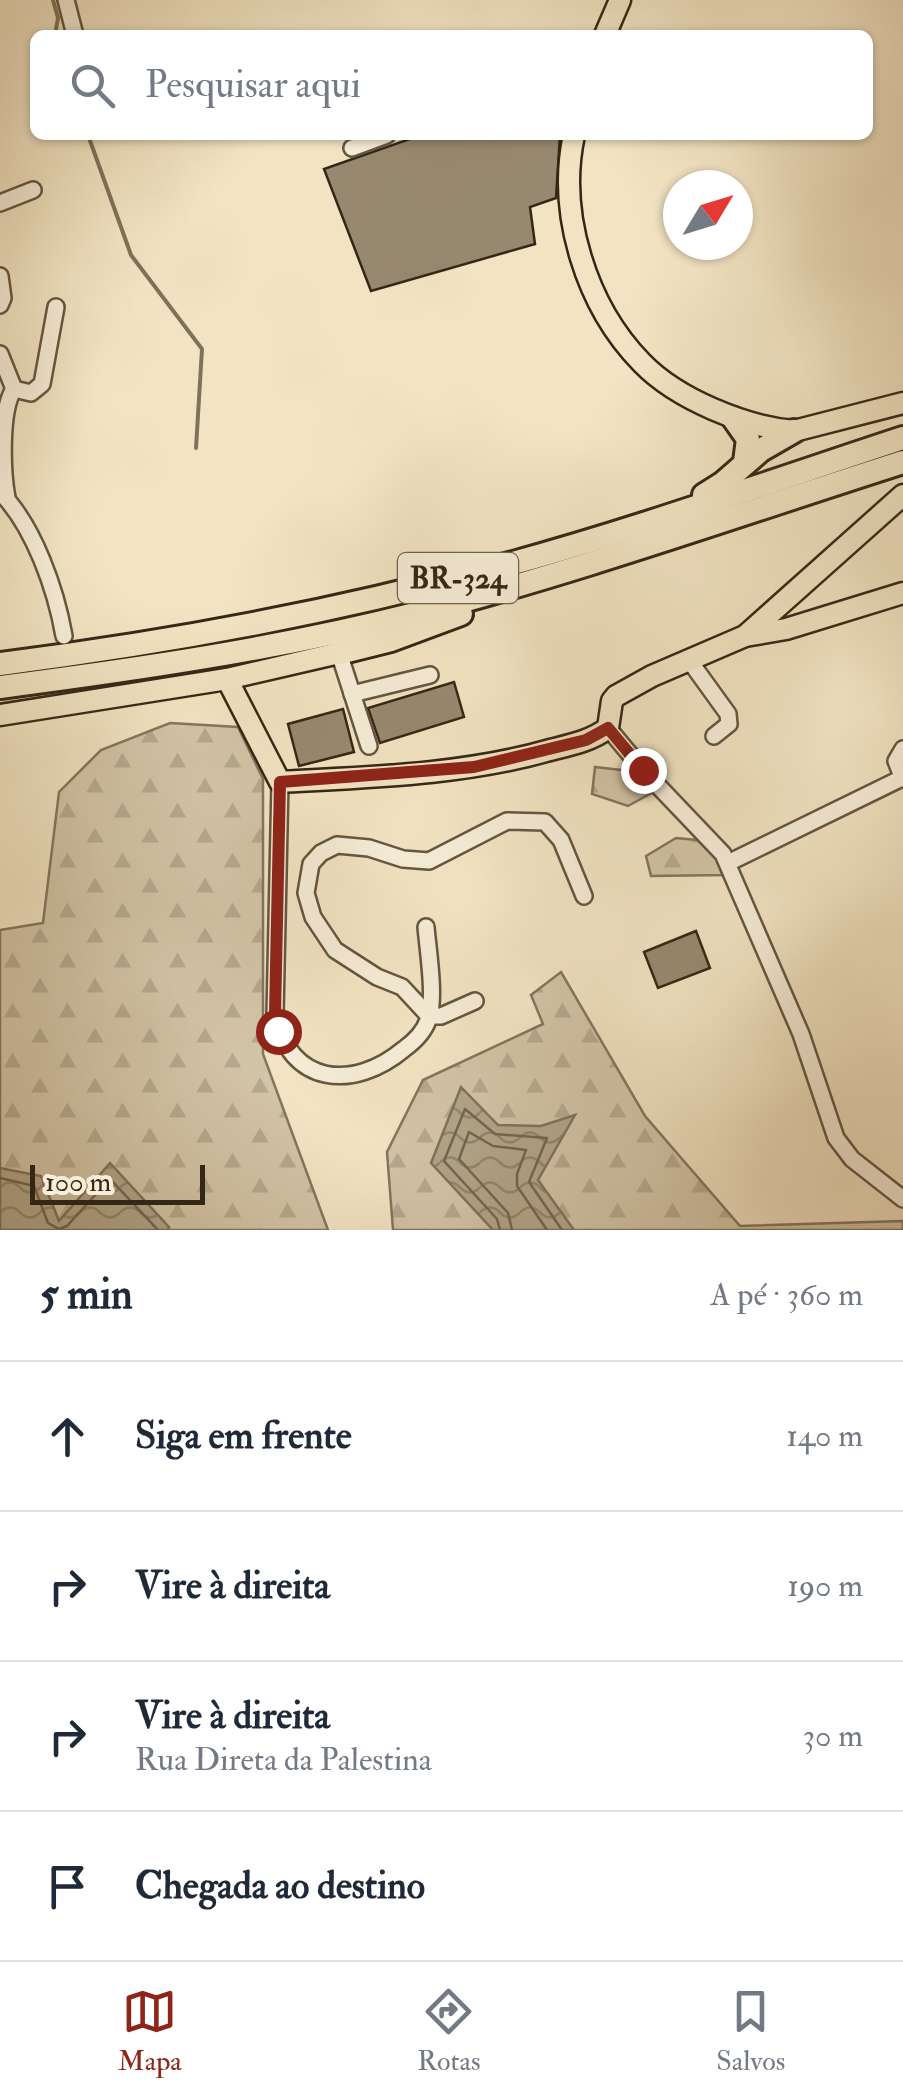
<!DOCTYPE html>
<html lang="pt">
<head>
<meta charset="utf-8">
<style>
  :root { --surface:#fff; --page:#f2f2f3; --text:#1f2937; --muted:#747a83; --line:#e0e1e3; --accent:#8f2418 }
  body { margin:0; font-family:"IM FELL Double Pica",serif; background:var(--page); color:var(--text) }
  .compass { position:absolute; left:663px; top:170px; width:90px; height:90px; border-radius:50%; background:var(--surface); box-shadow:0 2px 8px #0004; rotate:52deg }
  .scale { position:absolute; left:30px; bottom:25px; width:175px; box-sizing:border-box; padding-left:10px; border:5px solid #342716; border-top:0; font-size:28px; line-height:35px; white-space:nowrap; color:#342716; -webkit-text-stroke:8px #f7edd8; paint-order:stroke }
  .stop { position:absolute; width:30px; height:30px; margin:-22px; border:8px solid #8f2418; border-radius:50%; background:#fff }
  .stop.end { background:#8f2418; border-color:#fff; box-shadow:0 2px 10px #0008 }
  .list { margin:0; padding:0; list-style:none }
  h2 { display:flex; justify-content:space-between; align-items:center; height:130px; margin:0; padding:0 40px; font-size:42px }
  h2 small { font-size:32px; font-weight:400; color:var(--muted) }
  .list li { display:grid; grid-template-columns:65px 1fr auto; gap:30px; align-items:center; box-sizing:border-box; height:150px; padding:0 40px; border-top:2px solid var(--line) }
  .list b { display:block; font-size:38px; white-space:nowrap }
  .list p { margin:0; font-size:32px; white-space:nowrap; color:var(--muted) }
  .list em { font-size:32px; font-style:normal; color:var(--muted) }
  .icon { flex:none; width:55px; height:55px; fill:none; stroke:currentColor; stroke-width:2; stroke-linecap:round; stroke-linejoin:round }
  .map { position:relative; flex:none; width:903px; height:1230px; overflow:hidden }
  .search { position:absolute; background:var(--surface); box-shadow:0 2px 8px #0004; left:30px; right:30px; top:30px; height:110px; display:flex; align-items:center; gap:25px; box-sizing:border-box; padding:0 35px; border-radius:15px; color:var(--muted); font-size:38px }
  .sheet { height:730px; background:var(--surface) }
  nav { display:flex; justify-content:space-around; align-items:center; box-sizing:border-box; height:140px; border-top:2px solid var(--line); background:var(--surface); font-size:28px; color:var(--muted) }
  nav a { display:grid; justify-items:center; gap:5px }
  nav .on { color:var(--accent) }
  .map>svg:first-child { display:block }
  .forest { fill:url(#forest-firs); stroke:#83765e; stroke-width:2.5 }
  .water { fill:url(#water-waves); stroke:#7f725a; stroke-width:2.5 }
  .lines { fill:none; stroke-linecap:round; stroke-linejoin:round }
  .shore { stroke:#72664f; stroke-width:2.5 }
  .stream { stroke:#7f725a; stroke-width:4 }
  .building { fill:#978970; stroke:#342716; stroke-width:2.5 }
  .minor-casing { stroke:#645641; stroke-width:20 }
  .major-casing { stroke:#342716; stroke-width:25 }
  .highway-casing { stroke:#342716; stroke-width:28 }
  .minor { stroke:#f7edd8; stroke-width:15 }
  .major { stroke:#f2e4c3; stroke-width:20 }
  .highway { stroke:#f2e4c3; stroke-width:22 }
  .route { stroke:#8f2418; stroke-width:12 }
  .labels { text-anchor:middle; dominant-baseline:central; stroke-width:8; stroke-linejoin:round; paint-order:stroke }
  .shield { fill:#f7edd8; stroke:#6e6250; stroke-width:2.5 }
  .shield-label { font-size:30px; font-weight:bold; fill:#342716 }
</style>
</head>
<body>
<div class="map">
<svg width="903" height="1230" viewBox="0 0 903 1230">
  <defs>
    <pattern id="forest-firs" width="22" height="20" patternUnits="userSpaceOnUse" patternTransform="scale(2.5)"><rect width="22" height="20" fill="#d2c4a6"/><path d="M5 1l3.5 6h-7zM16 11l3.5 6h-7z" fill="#b5a88e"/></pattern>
    <pattern id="water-waves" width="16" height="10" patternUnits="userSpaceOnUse" patternTransform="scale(2.5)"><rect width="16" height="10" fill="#b1a488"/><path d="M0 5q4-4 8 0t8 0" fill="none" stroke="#91866e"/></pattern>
  </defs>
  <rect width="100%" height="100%" fill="#f2e4c3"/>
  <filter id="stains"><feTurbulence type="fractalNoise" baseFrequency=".002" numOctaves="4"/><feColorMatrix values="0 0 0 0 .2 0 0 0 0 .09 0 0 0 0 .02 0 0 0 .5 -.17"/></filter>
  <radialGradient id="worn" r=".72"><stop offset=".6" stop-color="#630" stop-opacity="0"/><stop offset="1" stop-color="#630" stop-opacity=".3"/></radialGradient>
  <g class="forest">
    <polygon points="170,723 238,727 263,779 263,1054 328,1230 0,1230 0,930 43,923 59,792 101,750"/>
    <polygon points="595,767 639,772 657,790 628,806 592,794"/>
    <polygon points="676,838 707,841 726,875 651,876 646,856"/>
    <polygon points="561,972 645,1116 740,1226 903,1221 903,1230 393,1230 387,1152 423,1080 543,1024 531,995"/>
  </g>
  <g class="water">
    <polygon points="461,1087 498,1125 541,1126 575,1115 538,1180 574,1230 493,1230 431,1163"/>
    <polygon points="110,1163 169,1227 168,1230 0,1230 0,1168 41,1176 59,1221"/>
  </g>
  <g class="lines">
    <g class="shore">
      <polyline points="0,1178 34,1186 48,1223 59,1229 67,1226 107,1182 112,1181 158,1230"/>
      <polyline points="500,1230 497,1219 444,1161 465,1109 495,1134 547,1138 529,1182 562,1230"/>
      <polyline points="512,1230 508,1213 459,1159 469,1132 493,1146 526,1150 517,1174 517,1186 547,1230"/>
    </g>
    <g class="stream">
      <polyline points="53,0 58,18 55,35"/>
      <polyline points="88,135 131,255 202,349 196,448"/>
    </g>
  </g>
  <g class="building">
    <polygon points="421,135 560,135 556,198 530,207 535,244 371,291 324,169"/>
    <polygon points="454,682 464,717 380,743 368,708"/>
    <polygon points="343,709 354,752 299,766 288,724"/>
    <polygon points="696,931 710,968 658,988 644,952"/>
  </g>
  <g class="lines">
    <defs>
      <g id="minor">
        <polyline points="66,0 75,35"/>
        <polyline points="352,148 387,135"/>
        <polyline points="0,203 33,190"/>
        <polyline points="0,276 3,298 0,305"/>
        <polyline points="0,354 14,389"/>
        <polyline points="14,389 31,393 42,384 56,307"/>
        <path d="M0,492C34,526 56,590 64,636"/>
        <path d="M7,498C2,470 0,410 14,389"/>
        <polyline points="339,653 369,746"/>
        <polyline points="689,660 728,714 729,724 714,736"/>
        <polyline points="352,694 430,675"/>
        <polyline points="608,728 643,770 723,854 801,1034 836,1138 852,1159 903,1199"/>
        <polyline points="903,749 896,761 903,779"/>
        <path d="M280,782L275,1014C289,1086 354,1091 404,1049C415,1041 424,1032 428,1020C436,998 428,951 426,927"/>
        <polyline points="728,863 902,778"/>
        <polyline points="475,1001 441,1016 429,1016 402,987 377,977 335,950 313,917 306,893 311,864 321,853 337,845 369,848 403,859 429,861 507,821 545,822 561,840 584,896"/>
      </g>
      <g id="major">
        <polyline points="605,35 620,0"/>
        <path d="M574,135C557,213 586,306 642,363C677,399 745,427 794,431L903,403"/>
        <polyline points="745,636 786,629 903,593"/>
        <path d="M227,679L280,782C370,777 463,775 550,750C570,745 591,741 608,728L612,701L616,696L652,676L745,636L903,495"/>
        <polyline points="0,715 227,679 339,653"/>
      </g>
      <g id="highway">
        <polyline points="734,419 748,439 745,462"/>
        <polyline points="704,495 723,483 761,450 794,431"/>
        <polyline points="339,653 391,640 461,614"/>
        <path d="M0,664C166,643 330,613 491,569C630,532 766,483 903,438"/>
        <path d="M0,687C138,669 276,649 411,615C577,572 740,514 903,462"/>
      </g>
    </defs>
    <use href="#minor" class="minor-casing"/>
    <use href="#major" class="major-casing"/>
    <use href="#highway" class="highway-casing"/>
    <use href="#minor" class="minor"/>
    <use href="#major" class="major"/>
    <use href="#highway" class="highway"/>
  </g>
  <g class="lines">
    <polyline class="route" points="278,1031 275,1014 280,782 474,767 586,740 608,728 643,770"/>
  </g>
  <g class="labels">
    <rect class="shield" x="398" y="553" width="120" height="50" rx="8"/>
    <g class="shield-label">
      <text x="458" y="578">BR-324</text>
    </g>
  </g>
  <rect width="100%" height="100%" filter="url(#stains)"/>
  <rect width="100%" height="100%" fill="url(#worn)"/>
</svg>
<svg class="compass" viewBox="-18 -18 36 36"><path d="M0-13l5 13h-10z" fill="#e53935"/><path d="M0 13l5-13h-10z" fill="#747a83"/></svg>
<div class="scale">100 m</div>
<div class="stop" style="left:278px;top:1031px"></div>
<div class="stop end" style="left:643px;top:770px"></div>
<div class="search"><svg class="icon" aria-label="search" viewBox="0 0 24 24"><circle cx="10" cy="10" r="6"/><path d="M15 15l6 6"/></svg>Pesquisar aqui</div>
</div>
<section class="sheet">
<h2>5 min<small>A pé · 360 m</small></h2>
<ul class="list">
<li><svg class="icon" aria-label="ahead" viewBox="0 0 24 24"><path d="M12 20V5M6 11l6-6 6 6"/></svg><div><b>Siga em frente</b></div><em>140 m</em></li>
<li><svg class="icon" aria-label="right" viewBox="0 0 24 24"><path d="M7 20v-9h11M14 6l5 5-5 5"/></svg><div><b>Vire à direita</b></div><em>190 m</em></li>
<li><svg class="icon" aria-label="right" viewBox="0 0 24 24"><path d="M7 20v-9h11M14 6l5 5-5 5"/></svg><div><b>Vire à direita</b><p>Rua Direta da Palestina</p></div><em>30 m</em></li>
<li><svg class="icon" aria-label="arrive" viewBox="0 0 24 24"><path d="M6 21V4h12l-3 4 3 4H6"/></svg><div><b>Chegada ao destino</b></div></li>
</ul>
</section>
<nav>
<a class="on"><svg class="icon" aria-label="map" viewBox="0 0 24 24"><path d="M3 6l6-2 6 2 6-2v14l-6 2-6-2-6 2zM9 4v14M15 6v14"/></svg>Mapa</a>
<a><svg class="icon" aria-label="directions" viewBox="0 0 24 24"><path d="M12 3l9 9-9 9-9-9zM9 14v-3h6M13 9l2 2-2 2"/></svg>Rotas</a>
<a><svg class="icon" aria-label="saved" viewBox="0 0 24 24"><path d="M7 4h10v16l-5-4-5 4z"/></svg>Salvos</a>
</nav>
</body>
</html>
